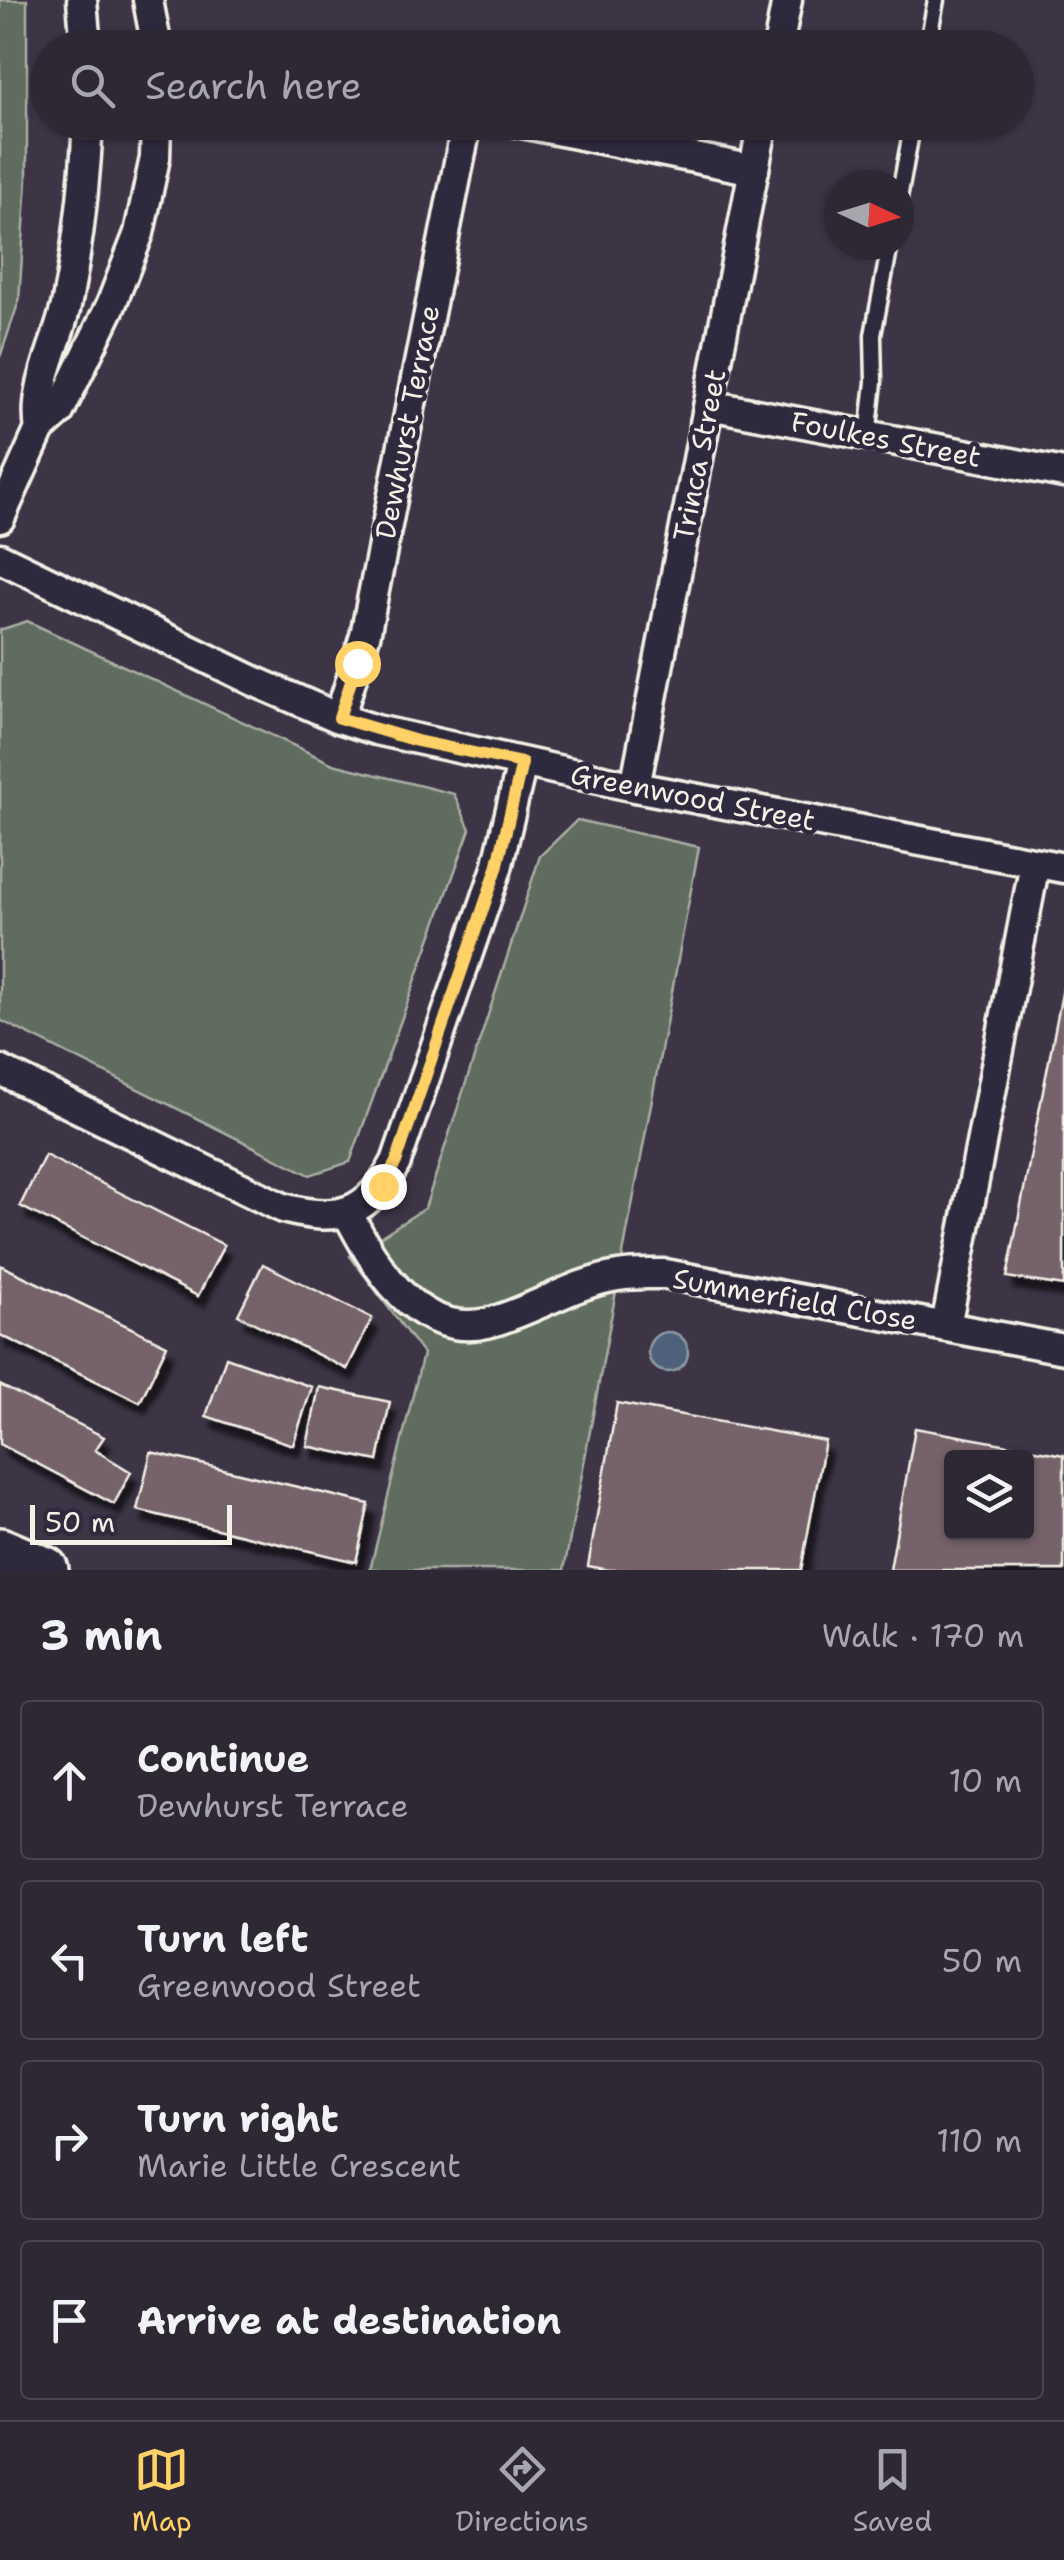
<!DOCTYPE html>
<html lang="en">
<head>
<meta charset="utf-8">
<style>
  :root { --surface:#2e2834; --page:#36303c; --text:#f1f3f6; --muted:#a7a6ac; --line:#49444f; --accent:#ffd166 }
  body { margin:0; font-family:"Shantell Sans",sans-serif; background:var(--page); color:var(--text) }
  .controls { position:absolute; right:30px; bottom:30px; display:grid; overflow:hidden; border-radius:10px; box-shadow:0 2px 8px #0004 }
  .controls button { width:90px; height:90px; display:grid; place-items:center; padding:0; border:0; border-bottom:2px solid var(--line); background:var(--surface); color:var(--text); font:50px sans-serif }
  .compass { position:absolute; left:824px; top:170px; width:90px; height:90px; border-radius:50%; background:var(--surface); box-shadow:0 2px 8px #0004; rotate:94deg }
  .scale { position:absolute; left:30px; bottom:25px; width:202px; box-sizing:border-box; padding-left:10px; border:5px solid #f4f1e8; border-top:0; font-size:28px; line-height:35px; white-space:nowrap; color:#f4f1e8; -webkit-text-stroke:8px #2f2a3d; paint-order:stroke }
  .stop { position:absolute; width:30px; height:30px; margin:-22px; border:8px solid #ffd166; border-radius:50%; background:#fff }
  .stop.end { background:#ffd166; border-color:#fff; box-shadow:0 2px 10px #0008 }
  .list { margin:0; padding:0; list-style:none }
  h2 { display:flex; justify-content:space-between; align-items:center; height:130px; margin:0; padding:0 40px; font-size:42px }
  h2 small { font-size:32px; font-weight:400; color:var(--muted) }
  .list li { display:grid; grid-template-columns:65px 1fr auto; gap:30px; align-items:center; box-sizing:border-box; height:160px; margin:0 20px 20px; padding:0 20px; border:2px solid var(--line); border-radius:10px }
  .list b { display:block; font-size:38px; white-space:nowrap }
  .list p { margin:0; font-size:32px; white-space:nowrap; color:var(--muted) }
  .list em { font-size:32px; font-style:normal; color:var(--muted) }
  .icon { flex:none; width:55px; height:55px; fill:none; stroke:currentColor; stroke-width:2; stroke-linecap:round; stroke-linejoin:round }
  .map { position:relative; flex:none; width:1064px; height:1570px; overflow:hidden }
  .search { position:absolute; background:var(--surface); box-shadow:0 2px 8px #0004; left:30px; right:30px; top:30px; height:110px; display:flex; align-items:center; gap:25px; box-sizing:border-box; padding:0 35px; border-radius:55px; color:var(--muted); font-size:38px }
  .sheet { height:850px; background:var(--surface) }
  nav { display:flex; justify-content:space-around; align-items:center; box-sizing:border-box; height:140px; border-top:2px solid var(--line); background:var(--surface); font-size:28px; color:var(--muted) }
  nav a { display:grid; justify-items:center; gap:5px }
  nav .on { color:var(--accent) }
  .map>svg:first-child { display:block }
  .green { fill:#606c61; stroke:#aaaea4; stroke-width:2.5 }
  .water { fill:#4f617a; stroke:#919ba6; stroke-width:2.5 }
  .building { fill:#76626b; stroke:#f4f1e8; stroke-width:2.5; fill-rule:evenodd; filter:url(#shadow) }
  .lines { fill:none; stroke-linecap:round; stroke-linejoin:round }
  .lane-casing { stroke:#f4f1e8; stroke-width:21 }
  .street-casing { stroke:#f4f1e8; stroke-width:35 }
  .primary-casing { stroke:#f4f1e8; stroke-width:52 }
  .lane { stroke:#2f2a3d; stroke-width:14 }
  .street { stroke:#2f2a3d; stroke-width:28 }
  .primary { stroke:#2f2a3d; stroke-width:45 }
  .route { stroke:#ffd166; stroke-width:12 }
  .labels { text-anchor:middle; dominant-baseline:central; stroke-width:9; stroke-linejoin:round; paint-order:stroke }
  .street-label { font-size:28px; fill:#f4f1e8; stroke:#2f2a3d }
</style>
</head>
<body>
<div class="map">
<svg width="1064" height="1570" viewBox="0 0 1064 1570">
  <defs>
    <filter id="shadow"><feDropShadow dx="6" dy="11" stdDeviation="2.5" flood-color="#0009"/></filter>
  </defs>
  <rect width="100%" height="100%" fill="#3d3546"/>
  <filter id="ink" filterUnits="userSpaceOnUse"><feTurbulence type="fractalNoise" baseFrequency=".01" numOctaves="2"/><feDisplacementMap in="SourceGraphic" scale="20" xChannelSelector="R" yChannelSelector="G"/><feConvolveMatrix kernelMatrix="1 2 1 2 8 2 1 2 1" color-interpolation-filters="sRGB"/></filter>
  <g filter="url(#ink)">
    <g class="green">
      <polygon points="0,0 27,0 27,180 19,301 0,357"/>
      <polygon points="27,621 333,764 454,794 470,829 350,1162 310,1175 0,1020 0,630"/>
      <polygon points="577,820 699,847 564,1570 370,1570 423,1354 350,1256 425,1208 540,856"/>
    </g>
    <circle class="water" cx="668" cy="1352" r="20"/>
    <g class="building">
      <polygon points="1064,983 1064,1286 1007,1277"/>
      <polygon points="45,1155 224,1245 198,1296 20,1206"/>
      <polygon points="263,1264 372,1318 347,1369 238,1315"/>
      <polygon points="0,1265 167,1345 140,1402 0,1335"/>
      <polygon points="226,1357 312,1387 293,1445 206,1416"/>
      <polygon points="0,1385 104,1437 95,1450 131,1472 114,1504 0,1444"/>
      <polygon points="319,1387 390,1402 378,1461 307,1446"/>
      <polygon points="617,1403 825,1441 801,1570 609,1570 588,1566"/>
      <path d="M915,1428L1064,1455V1570H890ZM952,1458H1026V1532H952Z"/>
      <polygon points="151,1452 369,1504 356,1562 137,1510"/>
    </g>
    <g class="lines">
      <defs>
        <g id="lane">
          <polyline points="927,48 936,0"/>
          <polyline points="899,198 913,122"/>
          <polyline points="868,436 874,382 873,335 890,245"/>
        </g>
        <g id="street">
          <polyline points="82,0 86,48"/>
          <polyline points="148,0 157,48"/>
          <polyline points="778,48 787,0"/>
          <polyline points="517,122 754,170"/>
          <polyline points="709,405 1064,473"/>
          <path d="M40,429C32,387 59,342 67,301C79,241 85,183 88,122"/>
          <polyline points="0,518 40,429 59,412 111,305 139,233 155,158 156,122"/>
          <polyline points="0,558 258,683 339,718 376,730 635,787 1064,868"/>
          <polyline points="339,718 365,636 467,122"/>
          <polyline points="635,787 763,122"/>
          <path d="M0,1070L283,1208C339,1223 368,1214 396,1162L497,868L522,763"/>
          <path d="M347,1212C374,1264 416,1339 487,1323C532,1312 572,1283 618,1276C633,1273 650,1274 665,1274L1064,1349"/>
          <polyline points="946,1326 1035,863"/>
        </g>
        <polyline id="primary" points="0,1551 45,1570"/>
      </defs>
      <use href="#lane" class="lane-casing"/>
      <use href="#street" class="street-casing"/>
      <use href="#primary" class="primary-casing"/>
      <use href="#lane" class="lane"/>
      <use href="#street" class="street"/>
      <use href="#primary" class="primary"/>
    </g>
  </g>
  <g class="lines" filter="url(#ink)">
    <polyline class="route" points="357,663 339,718 417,741 522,763 497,868 396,1162 383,1186"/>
  </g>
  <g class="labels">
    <g class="street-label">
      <text transform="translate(407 422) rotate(-79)">Dewhurst Terrace</text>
      <text transform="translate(886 439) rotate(11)">Foulkes Street</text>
      <text transform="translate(699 455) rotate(-79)">Trinca Street</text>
      <text transform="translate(693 797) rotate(11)">Greenwood Street</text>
      <text transform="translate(795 1299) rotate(10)">Summerfield Close</text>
    </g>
  </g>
</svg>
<div class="controls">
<button><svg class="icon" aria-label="layers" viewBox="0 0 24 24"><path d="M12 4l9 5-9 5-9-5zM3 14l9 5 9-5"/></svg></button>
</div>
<svg class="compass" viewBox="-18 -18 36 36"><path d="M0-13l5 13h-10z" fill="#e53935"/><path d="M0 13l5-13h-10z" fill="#a7a6ac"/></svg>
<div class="scale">50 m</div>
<div class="stop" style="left:357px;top:663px"></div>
<div class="stop end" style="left:383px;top:1186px"></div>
<div class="search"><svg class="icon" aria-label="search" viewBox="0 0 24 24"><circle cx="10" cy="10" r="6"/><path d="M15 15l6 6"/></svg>Search here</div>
</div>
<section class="sheet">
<h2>3 min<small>Walk · 170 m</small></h2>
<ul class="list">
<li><svg class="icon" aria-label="ahead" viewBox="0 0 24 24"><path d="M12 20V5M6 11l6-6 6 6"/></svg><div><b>Continue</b><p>Dewhurst Terrace</p></div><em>10 m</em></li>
<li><svg class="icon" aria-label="left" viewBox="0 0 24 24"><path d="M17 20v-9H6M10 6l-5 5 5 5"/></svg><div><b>Turn left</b><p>Greenwood Street</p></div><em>50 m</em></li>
<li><svg class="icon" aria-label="right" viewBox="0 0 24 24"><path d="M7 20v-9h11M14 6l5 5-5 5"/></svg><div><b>Turn right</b><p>Marie Little Crescent</p></div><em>110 m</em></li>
<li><svg class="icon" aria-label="arrive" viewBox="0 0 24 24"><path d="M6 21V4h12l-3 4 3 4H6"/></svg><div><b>Arrive at destination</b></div></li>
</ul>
</section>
<nav>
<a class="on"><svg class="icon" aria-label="map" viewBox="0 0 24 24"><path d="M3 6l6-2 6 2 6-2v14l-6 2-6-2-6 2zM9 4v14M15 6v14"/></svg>Map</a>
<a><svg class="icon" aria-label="directions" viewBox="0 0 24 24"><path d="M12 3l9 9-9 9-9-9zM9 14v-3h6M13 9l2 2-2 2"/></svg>Directions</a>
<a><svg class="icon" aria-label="saved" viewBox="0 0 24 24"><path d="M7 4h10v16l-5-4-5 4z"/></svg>Saved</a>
</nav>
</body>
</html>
